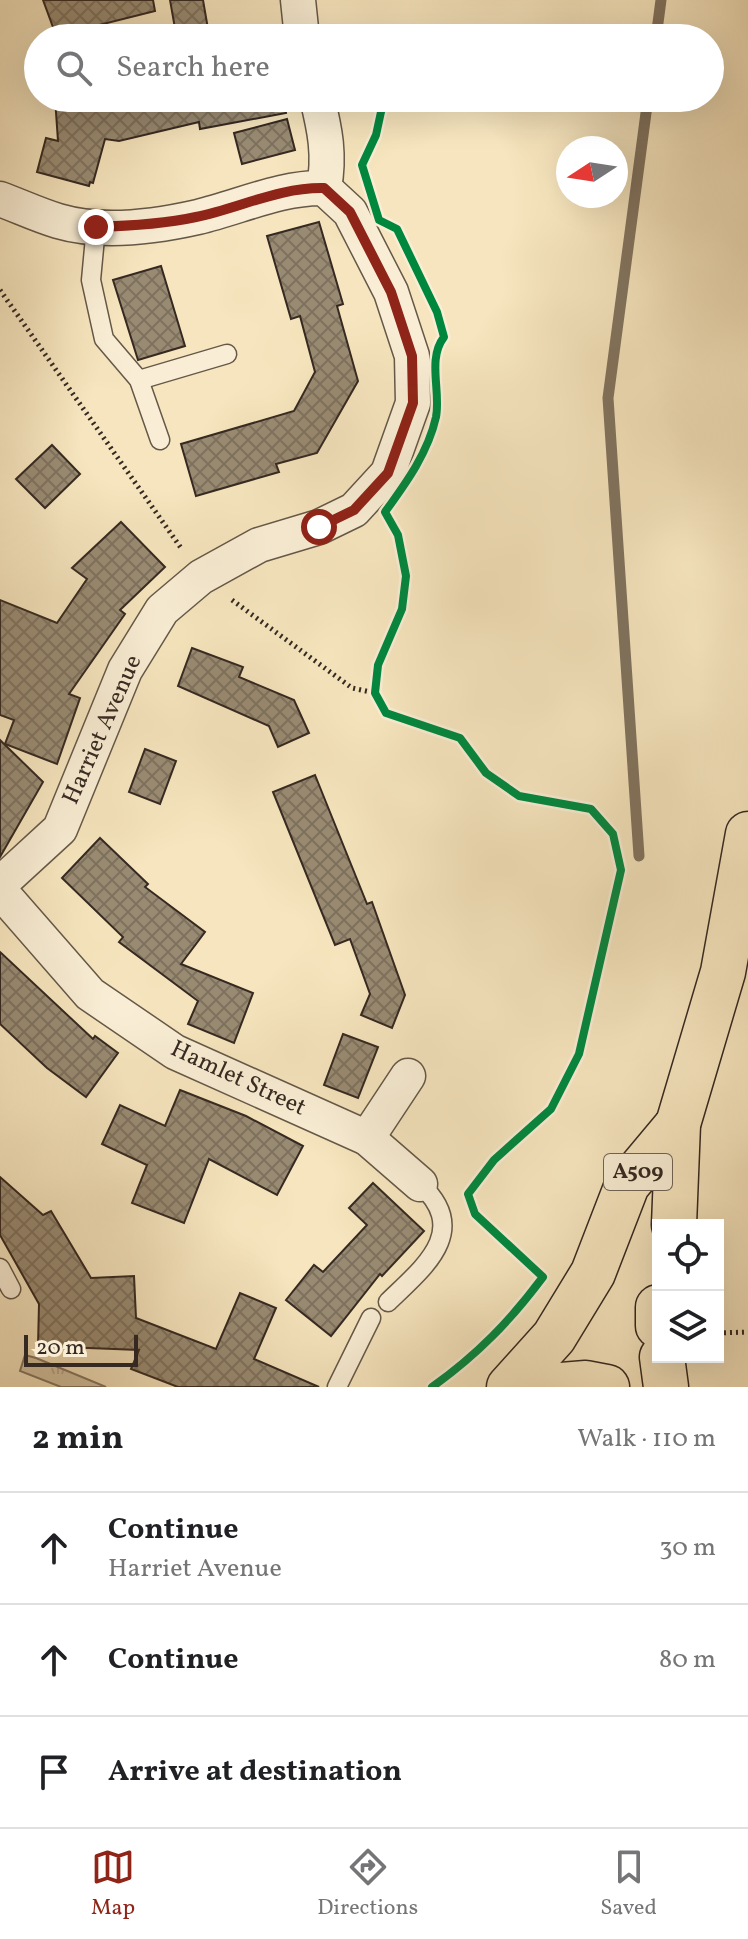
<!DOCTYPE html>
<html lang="en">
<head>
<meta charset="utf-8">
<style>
  :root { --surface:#fff; --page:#f2f2f2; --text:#202124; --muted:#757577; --line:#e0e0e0; --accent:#8f2418 }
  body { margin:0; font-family:Vollkorn,serif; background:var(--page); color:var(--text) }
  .controls { position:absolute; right:24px; bottom:24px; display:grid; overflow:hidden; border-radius:0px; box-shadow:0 8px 32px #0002 }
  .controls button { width:72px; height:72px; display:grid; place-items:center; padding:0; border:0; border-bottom:2px solid var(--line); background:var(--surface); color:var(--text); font:40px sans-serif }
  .compass { position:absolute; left:556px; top:136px; width:72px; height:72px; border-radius:50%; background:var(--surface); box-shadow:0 8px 32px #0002; rotate:258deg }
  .scale { position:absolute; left:24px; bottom:20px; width:114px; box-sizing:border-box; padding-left:8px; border:4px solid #352921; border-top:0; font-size:22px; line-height:28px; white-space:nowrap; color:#352921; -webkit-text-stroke:6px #f9eed5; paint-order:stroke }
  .stop { position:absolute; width:24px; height:24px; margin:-18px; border:6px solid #8f2418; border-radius:50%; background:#fff }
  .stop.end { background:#8f2418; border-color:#fff; box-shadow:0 2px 8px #0008 }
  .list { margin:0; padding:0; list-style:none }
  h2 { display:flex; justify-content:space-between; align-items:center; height:104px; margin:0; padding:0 32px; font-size:34px }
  h2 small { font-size:26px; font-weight:400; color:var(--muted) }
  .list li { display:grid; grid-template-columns:52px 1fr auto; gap:24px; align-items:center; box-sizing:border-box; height:112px; padding:0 32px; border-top:2px solid var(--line) }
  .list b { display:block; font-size:30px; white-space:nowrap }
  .list p { margin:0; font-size:26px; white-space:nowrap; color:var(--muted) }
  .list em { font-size:26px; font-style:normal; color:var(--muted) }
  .icon { flex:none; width:44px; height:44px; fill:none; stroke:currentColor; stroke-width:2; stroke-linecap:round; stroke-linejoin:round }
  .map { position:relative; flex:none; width:748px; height:1387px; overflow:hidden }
  .search { position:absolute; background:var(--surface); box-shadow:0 8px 32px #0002; left:24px; right:24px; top:24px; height:88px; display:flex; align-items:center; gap:20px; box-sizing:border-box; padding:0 28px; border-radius:44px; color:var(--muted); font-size:30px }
  .sheet { height:440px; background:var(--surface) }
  nav { display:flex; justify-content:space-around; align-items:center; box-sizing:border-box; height:112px; border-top:2px solid var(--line); background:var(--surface); font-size:22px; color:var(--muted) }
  nav a { display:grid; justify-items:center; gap:4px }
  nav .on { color:var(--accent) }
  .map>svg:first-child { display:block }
  .grass { fill:url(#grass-tufts); stroke:#857762; stroke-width:2 }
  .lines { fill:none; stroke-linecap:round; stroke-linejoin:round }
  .stream { stroke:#81735f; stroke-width:11 }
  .building { fill:url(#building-cross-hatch); stroke:#352921; stroke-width:2 }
  .lane-casing { stroke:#655848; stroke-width:21 }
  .street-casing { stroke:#655848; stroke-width:37 }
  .highway-casing { stroke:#352921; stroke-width:47 }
  .path { stroke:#352921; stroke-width:5; stroke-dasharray:2 4; stroke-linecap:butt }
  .lane { stroke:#f9eed5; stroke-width:18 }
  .street { stroke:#f9eed5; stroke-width:34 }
  .highway { stroke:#f6e5be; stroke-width:44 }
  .cycleway-casing { stroke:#f9eed5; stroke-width:13 }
  .cycleway { stroke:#00873e; stroke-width:8 }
  .route { stroke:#8f2418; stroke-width:10 }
  .labels { text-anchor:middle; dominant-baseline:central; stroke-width:7; stroke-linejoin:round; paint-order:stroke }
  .shield { fill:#f9eed5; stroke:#706457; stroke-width:2 }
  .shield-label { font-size:22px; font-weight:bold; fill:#352921 }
  .street-label { font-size:24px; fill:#352921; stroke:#f9eed5 }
</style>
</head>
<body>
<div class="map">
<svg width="748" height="1387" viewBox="0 0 748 1387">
  <defs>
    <pattern id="grass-tufts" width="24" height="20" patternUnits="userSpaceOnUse" patternTransform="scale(2)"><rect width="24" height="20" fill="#d5c5a3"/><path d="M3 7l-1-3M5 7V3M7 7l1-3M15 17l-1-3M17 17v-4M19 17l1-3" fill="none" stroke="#b7a98c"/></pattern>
    <pattern id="building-cross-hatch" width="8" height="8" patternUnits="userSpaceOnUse" patternTransform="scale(2)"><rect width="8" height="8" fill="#998b73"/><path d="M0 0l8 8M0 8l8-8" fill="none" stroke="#7e725e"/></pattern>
  </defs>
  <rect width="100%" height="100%" fill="#f6e5be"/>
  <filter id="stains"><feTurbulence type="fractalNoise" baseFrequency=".0025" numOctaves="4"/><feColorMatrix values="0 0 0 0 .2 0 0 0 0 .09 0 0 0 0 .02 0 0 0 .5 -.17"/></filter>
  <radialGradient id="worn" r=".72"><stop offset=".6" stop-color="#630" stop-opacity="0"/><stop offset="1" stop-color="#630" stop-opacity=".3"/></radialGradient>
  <polygon class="grass" points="25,1355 36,1358 106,1387 61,1387 20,1371"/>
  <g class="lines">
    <g class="stream">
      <polyline points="656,38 661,0"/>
      <polyline points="639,856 608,398 648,98"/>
    </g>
  </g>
  <g class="building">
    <polygon points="43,0 153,0 155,11 95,26 96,38 57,38"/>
    <polygon points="170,0 203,0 208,29 176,34"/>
    <polygon points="55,98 284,98 286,113 200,129 199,122 119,141 105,139 93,183 90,182 89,186 37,172 46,138 58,141"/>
    <polygon points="287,119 295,150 242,164 234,133"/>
    <polygon points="319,222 343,304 337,306 358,381 317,453 276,464 279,472 196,496 181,444 294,411 315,372 300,316 291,319 267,236"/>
    <polygon points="161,266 185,346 138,360 113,280"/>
    <polygon points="52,445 80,474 45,508 16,479"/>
    <polygon points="121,522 165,567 120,610 125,614 69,694 80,698 57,764 5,744 14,720 0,715 0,600 57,623 87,579 72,568"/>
    <polygon points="192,648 243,667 239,677 294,700 309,733 278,747 269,726 178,686"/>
    <polygon points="0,740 43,782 0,857"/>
    <polygon points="145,749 176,761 160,804 129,792"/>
    <polygon points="315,775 367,904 372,902 405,995 392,1028 361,1015 370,994 350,939 335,945 273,792"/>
    <polygon points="100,838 148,884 145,887 205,932 181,964 253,993 234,1043 188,1024 198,1001 119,942 123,937 62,878"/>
    <polygon points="0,952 93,1039 95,1036 118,1053 86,1097 47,1068 0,1024"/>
    <polygon points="343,1034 378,1047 358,1098 324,1085"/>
    <polygon points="180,1090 246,1116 303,1146 277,1195 209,1159 184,1223 132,1203 147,1165 102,1144 120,1105 165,1126"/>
    <polygon points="0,1177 43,1215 51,1211 91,1278 134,1276 136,1318 216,1349 240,1293 276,1308 254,1359 319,1387 178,1387 131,1369 139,1350 38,1346 39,1304 0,1235"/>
    <polygon points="373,1183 424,1231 382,1276 380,1274 331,1336 286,1300 314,1265 323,1272 367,1225 349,1208"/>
  </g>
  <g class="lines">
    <defs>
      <g id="lane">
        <polyline points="96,227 91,280 104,339 139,380 160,440"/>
        <polyline points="139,380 227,354"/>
        <polyline points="0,1268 11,1289"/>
        <path d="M388,1302C424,1267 471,1231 420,1184"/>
        <polyline points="337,1387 371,1318"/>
      </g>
      <g id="street">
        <polyline points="298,0 302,38"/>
        <path d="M317,98C325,130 330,155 324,188"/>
        <path d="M0,199C19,206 38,215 58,221C102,234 154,227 198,217C240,207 281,187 324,188L350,212L391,292L412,356L413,403L388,473L354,510L319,527L259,545L201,577L162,610L125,670L60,829L0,884"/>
        <polyline points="0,891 90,994 175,1052 367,1138 420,1184"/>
        <polyline points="367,1138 408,1076"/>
      </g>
      <g id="highway">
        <polyline points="674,1225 678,1124 723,972 748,834"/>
        <polyline points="658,1307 658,1326"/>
        <polyline points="662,1357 666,1387"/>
        <polyline points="509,1387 554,1337 593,1273 627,1185 678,1124"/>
        <polyline points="537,1387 586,1383 607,1387"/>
      </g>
    </defs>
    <use href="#lane" class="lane-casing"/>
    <use href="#street" class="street-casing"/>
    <use href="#highway" class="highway-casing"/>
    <g class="path">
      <polyline points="0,290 181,548"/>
      <polyline points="232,600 352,688 375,693"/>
      <polyline points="718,1333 748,1332"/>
    </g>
    <use href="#lane" class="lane"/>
    <use href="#street" class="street"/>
    <use href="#highway" class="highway"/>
    <defs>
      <path id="cycleway" d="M384,98L376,135L362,165L379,220L397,229L437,312L444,337C427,359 441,391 436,417C428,453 406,483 385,512L398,535L406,576L402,609L378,665L375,693L386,713L460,738L486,773L519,796L591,809L613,834L621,870L579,1054L551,1109L494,1160L468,1194L475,1214L543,1277C510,1321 477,1355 432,1387"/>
    </defs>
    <use href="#cycleway" class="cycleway-casing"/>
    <use href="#cycleway" class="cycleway"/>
  </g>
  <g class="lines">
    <path class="route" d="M96,227C130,226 163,224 196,217C239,208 280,187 324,188L350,212L391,292L412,356L413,403L388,473L354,510L319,527"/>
  </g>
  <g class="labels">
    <rect class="shield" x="604" y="1154" width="68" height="36" rx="6"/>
    <g class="shield-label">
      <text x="638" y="1172">A509</text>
    </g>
    <g class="street-label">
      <text transform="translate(103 730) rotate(-66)">Harriet Avenue</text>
      <text transform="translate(238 1079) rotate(25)">Hamlet Street</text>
    </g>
  </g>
  <rect width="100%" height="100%" filter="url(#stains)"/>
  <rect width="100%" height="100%" fill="url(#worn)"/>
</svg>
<div class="controls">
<button><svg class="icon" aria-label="locate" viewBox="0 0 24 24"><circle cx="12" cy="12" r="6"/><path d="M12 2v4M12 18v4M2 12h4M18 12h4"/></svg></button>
<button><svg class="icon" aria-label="layers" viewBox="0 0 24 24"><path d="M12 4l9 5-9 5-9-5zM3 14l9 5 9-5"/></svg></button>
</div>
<svg class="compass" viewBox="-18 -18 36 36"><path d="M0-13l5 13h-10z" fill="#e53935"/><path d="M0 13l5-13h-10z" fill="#757577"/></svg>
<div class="scale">20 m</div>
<div class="stop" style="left:319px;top:527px"></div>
<div class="stop end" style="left:96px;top:227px"></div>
<div class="search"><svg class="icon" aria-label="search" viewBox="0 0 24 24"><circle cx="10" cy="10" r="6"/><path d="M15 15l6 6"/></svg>Search here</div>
</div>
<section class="sheet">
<h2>2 min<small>Walk · 110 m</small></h2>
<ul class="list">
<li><svg class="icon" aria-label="ahead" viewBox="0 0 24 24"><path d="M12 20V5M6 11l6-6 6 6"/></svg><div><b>Continue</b><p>Harriet Avenue</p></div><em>30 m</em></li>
<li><svg class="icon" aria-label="ahead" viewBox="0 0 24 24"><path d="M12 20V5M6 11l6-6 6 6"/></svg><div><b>Continue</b></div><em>80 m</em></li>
<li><svg class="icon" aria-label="arrive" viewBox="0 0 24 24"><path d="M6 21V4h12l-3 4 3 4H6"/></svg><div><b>Arrive at destination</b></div></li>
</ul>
</section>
<nav>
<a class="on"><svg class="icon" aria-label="map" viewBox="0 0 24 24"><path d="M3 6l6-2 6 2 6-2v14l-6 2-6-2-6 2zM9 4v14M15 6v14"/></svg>Map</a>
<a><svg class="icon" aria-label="directions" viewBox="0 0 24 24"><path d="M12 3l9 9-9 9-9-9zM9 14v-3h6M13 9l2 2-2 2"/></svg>Directions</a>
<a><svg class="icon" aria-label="saved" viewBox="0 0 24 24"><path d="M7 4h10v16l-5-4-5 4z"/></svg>Saved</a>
</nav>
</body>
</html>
